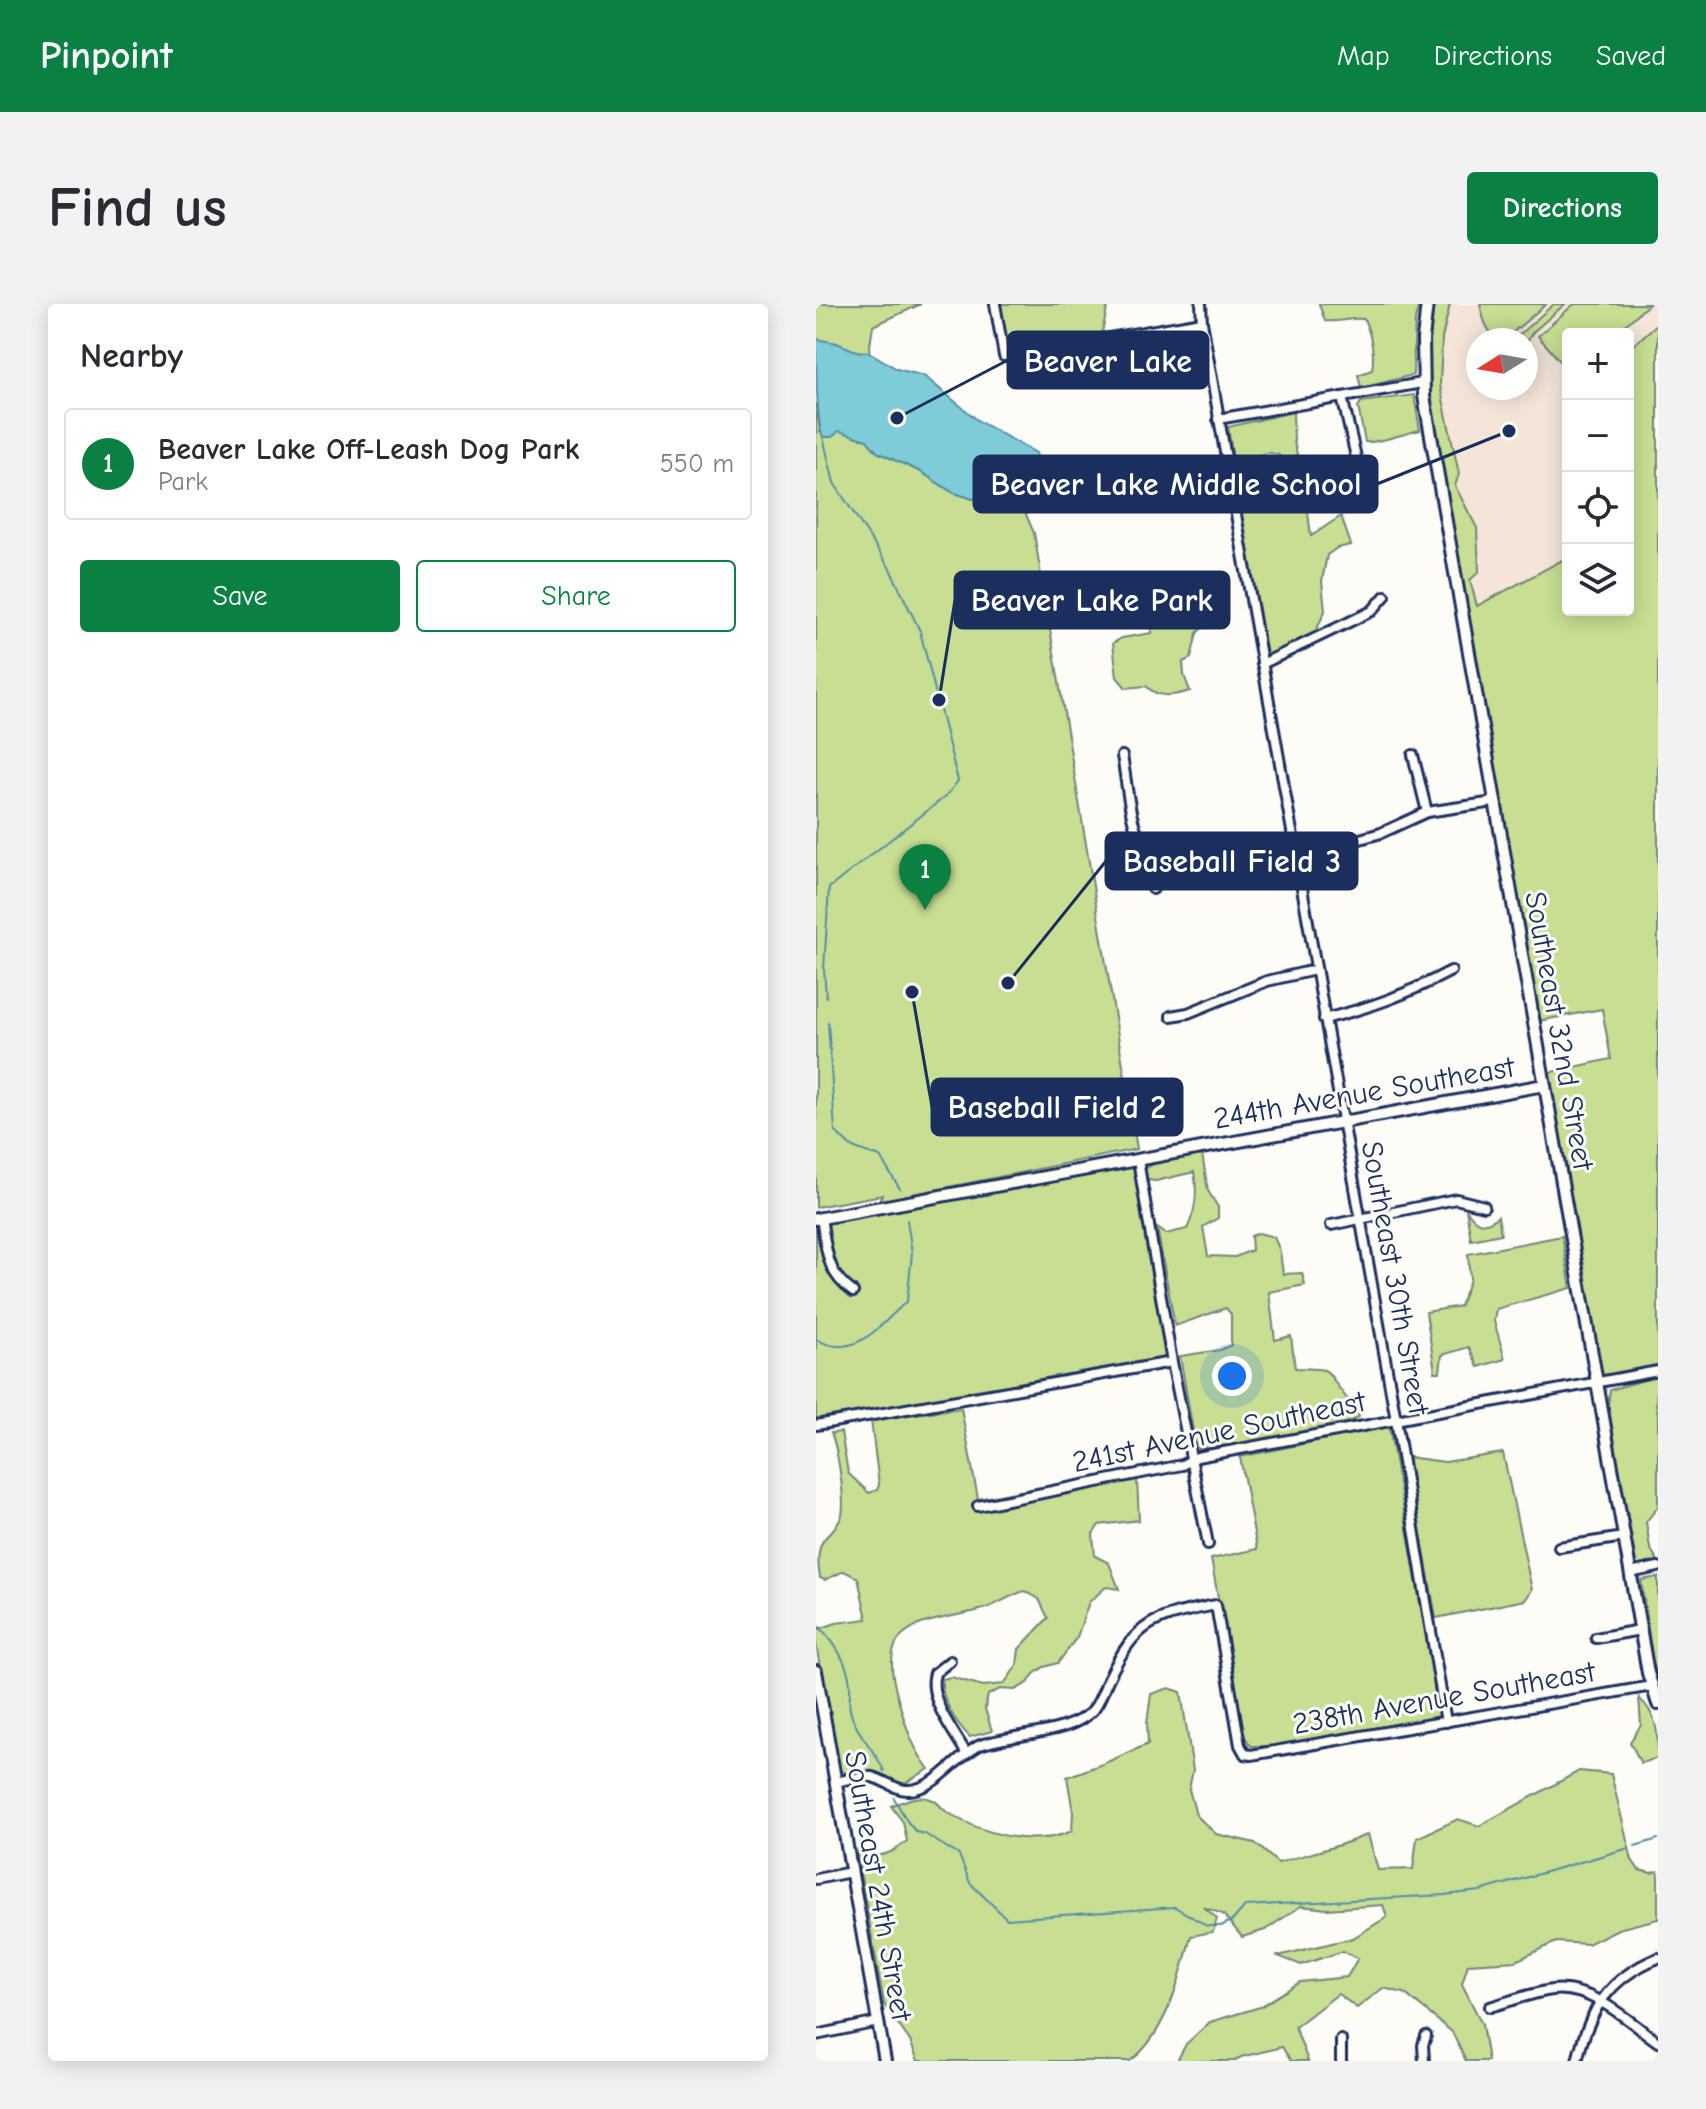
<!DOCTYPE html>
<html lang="en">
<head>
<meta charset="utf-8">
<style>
  :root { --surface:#fff; --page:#f2f2f3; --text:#2b2b33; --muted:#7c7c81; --line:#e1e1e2; --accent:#0b8043 }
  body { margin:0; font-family:"Comic Neue",sans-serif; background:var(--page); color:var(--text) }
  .controls { position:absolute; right:24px; top:24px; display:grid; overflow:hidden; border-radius:8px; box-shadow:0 4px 20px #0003 }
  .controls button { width:72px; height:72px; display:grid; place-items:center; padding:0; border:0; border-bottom:2px solid var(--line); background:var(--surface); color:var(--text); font:40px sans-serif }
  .compass { position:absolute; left:650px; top:24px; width:72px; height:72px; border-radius:50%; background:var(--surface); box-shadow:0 4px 20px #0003; rotate:259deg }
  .you { position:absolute; left:416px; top:1072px; width:28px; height:28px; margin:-20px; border:6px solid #fff; border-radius:50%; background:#1a73e8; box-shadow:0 0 0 12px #1a73e833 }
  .badge { display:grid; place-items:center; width:52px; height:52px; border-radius:50%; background:var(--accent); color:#fff; font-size:26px; font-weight:700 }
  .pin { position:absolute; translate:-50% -66px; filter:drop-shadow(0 2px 4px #0008) }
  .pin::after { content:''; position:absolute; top:42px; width:28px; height:24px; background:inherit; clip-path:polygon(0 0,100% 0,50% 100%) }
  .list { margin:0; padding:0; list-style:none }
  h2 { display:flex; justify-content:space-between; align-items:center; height:104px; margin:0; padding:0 32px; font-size:34px }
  h2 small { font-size:26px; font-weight:400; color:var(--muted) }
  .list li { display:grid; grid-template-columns:52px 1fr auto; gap:24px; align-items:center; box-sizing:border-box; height:112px; margin:0 16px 16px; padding:0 16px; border:2px solid var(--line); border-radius:8px }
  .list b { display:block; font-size:30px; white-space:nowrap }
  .list p { margin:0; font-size:26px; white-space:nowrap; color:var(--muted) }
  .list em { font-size:26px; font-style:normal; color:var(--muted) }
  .actions { display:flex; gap:16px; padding:24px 32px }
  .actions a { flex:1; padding:18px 0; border:2px solid var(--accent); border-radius:8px; text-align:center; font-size:28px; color:var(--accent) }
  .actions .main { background:var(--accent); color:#fff }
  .icon { flex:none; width:44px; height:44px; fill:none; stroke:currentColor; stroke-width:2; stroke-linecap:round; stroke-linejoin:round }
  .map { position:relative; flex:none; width:842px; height:1757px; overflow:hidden; border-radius:8px }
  header { display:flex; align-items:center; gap:48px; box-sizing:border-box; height:112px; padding:0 40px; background:var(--accent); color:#fff }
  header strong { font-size:38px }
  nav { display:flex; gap:44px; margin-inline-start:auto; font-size:28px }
  .intro { display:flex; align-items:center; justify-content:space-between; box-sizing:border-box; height:192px; padding:0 48px }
  h1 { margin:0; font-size:56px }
  .button { padding:20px 36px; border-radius:8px; background:var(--accent); color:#fff; font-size:28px; font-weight:700 }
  main { display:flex; gap:48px; padding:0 48px }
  aside { flex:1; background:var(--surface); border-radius:8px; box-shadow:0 4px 20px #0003 }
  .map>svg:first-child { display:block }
  .built { fill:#f4e5d8; fill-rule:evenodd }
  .green { fill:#c7de93; stroke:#718678; stroke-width:2 }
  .water { fill:#7dccd8; stroke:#568da7; stroke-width:2 }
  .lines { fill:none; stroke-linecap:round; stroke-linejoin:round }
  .stream { stroke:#568da7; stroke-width:2 }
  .minor-casing { stroke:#1b2f5e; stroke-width:14 }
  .tertiary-casing { stroke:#1b2f5e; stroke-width:16 }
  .minor { stroke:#fdfcf7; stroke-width:8 }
  .tertiary { stroke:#fdfcf7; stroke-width:10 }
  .labels { text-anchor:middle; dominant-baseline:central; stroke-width:6; stroke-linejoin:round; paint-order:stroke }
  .street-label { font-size:30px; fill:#1b2f5e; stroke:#fdfcf7 }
  .leader { fill:none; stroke:#1b2f5e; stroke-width:3 }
  .callout-dot { fill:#1b2f5e; stroke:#fdfcf7; stroke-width:3 }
  .callout { fill:#1b2f5e; stroke:#1b2f5e; stroke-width:3 }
  .callout-label { font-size:32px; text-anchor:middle; font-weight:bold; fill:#fff }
</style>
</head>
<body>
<header>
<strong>Pinpoint</strong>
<nav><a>Map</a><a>Directions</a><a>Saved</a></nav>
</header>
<div class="intro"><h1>Find us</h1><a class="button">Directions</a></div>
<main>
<aside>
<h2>Nearby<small></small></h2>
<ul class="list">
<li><span class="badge">1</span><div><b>Beaver Lake Off-Leash Dog Park</b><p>Park</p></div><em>550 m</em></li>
</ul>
<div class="actions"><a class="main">Save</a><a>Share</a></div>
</aside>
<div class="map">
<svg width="842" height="1757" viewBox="0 0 842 1757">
  <rect width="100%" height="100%" fill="#fdfcf7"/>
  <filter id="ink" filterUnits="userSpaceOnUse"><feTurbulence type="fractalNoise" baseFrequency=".0125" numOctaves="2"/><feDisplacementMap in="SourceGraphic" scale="16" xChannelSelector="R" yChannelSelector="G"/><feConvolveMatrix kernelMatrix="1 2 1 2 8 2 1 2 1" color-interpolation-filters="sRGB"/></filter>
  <g filter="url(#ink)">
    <path class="built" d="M634,0H842V206L812,221V30H752V253L661,302L654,276L661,224L639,181L643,170L624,81L626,34ZM662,36H710V84H662Z"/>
    <g class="green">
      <path d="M0,0H105L57,22L53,48C35,49 18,38 0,35Z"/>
      <polygon points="183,0 292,0 286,29 193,45"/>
      <path d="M503,0H603L599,16L597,71L545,84L542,71L556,66C559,48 555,31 548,15C535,13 523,19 509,17Z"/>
      <polygon points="617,0 634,0 626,34 624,81 643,170 639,182 661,224 663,268 654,276 661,302 752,253 752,306 812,306 812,46 842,19 842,1063 786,1072 731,769 795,755 786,705 722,717 660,351 613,104 611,66"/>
      <path d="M664,0H730L688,36H680C670,25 666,14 664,0Z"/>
      <polygon points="738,0 749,0 717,28 710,39 710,36 697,36"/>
      <polygon points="758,0 833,0 799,30 752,30 752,66 722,32"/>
      <path d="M598,91L604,126C590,129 559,140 549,138L542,103L545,98Z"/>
      <polygon points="0,99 4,127 23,126 51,136 61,148 105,168 136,188 157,195 202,192 218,229 321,845 63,897 66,891 0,903"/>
      <path d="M477,108L478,137L489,184L495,232L525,212L535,241L521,244L511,251L506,277L509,307L499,329L462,348L450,350L421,188L427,182L465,176C469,167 467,161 463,151C459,150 454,148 450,149C437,151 431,160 417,155L412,123Z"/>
      <path d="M381,268L390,320L381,329L375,354L367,358L368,371L374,387C357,392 343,395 330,382L310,384L301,373L297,339L306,334L336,329L331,298L323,287L333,274L362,275Z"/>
      <path d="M386,850L392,887L402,903V914L387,923L392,952L419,953L436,946L435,932L443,929L458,933L464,947L467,970L486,969L489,981L453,988L459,1036L475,1032L479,1064C520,1065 506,1063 529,1092C535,1100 541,1102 543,1113L528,1121L401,1144H380L364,1052L404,1046L415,1041V1010L410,1004L359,1022L341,924L350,930L371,925C380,906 382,889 378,868L340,877L330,876L329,865L338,860Z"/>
      <polygon points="313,862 320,867 353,1050 349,1056 155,1087 151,1091 0,1117 0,920"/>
      <path d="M650,905C657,917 668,926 682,912L685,930L655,936Z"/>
      <polygon points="746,932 755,984 680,1005 678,1017 689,1055 662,1063 653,1043 626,1051 624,1068 619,1068 610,1008 644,1002 654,975 652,950"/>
      <polygon points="842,1072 840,1100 842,1110 842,1203 830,1218 834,1244 842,1257 821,1264 792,1100 794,1086"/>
      <path d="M145,1104L162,1195L315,1166L321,1175L323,1216L283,1221L277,1230L279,1252L293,1259L303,1285L290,1283L273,1298L261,1333L242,1359L228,1363L218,1370L212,1379L199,1386L184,1385L172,1391L169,1405L176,1427L154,1433C140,1419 124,1395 126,1375L135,1373L167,1382L188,1380L201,1361L203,1345L232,1314L223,1295L209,1287C193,1291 181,1302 164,1306C103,1321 58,1316 83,1398C90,1423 97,1445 113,1465L86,1481L64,1471L26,1468L21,1463L0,1340V1326L20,1319L51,1315L42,1274L28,1267L9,1276L4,1274C2,1261 0,1243 10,1233C16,1227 21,1222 25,1214C31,1199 21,1144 15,1129L25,1128L32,1169L53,1189L61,1186L63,1181L55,1116Z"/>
      <polygon points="573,1122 624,1412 457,1442 435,1442 427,1430 395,1255 441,1245 424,1153"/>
      <polygon points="687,1149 716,1286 709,1296 620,1314 591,1153 629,1158"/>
      <polygon points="842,1273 842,1373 837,1359 825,1276"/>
      <path d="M353,1384L365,1388L377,1466L373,1485L380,1511L400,1530L439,1539L462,1559C492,1549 523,1544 552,1530L562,1566L597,1565L601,1534L642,1515L663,1522L763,1467L795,1470L816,1556L823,1566L835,1569L842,1567V1615L802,1625L772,1640L740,1638L700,1657L652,1660L646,1680L666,1720L672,1757H650L636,1728L588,1689L567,1684L541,1704L522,1690L479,1723L492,1757H475L466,1743L425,1753L419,1757H361L370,1740L394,1718L444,1703L484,1678L531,1673L542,1654L527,1647L485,1661L462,1652L537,1634L571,1613L567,1601L511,1605L485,1602L449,1626L426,1633L407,1610L387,1603L401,1614L397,1628L375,1632C365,1672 349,1733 314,1757H102L94,1737L68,1700L40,1546L46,1552C64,1554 77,1549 91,1537L87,1518L75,1502C88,1497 104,1489 117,1496C122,1498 126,1505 131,1508C166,1530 217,1544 256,1527L257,1508L251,1473L289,1459L332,1440L331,1419L335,1390Z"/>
      <path d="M823,1394C842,1411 842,1430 842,1454L825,1459L814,1438L825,1421Z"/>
    </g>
    <path class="water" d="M0,35L21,39L42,48H53L81,65L108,72L164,118L220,149L223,161L211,187L202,192L157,195L136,188L105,168L61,148L51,136L23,127L16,133H7C0,118 0,56 0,35Z"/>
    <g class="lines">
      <g class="stream">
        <polyline points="7,133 18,179 73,263 104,327 142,477 130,492 13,584 8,665 10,693"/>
        <polyline points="12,718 19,827 34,842 64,853 84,885"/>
        <path d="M0,1035C38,1058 64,1021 91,997L96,949L91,916"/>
        <path d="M0,1320C16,1334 32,1358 34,1380C35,1388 32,1397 34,1406C39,1429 59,1445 68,1467"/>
        <polyline points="78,1494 91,1517 100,1528 109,1530 143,1551 154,1579 191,1615 359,1603 391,1622 405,1622 417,1616 429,1602 628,1591 664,1587 813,1544"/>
        <polyline points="819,1542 842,1535"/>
      </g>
      <defs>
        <g id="minor">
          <polyline points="179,0 188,52 386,18"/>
          <polyline points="385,0 386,18 580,1116 630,1418"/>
          <polyline points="526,93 548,187"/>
          <polyline points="402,115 606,79"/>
          <polyline points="446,360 556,307 569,292"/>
          <polyline points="597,451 611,508"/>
          <path d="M306,452C316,506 312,570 384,565L530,539L565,529L611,508L678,498"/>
          <polyline points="337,585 346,560"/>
          <polyline points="355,712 372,709 451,677 499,666"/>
          <path d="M508,715C557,703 589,691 635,667"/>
          <polyline points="322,856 356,1058 392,1240"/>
          <path d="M5,914C11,945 9,968 37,988"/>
          <polyline points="515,921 640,895 668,902"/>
          <polyline points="0,1121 356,1058"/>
          <polyline points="162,1202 366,1161 381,1153 842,1067"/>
          <polyline points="743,1243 808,1233"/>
          <polyline points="814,1269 842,1263"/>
          <polyline points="780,1334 824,1326"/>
          <path d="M134,1357L119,1369C111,1395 138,1427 150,1449"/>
          <path d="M19,1478C30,1476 45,1471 56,1473C74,1478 84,1491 103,1484C126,1477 142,1452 164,1441C196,1430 244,1431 270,1412C282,1404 286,1389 292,1376C320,1316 339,1313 400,1301L424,1441L429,1450L435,1451L836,1382"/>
          <polyline points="0,1575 35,1568"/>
          <path d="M674,1703C695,1697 715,1689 736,1686C776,1681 812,1717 842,1738"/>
          <polyline points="0,1731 62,1718"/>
          <polyline points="525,1736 525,1757"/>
          <polyline points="608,1757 607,1741 610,1732"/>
          <path d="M761,1757C773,1707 792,1674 842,1654"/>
        </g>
        <g id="tertiary">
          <polyline points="611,0 607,35 608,92 832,1369 842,1400"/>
          <polyline points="0,915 728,781"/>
          <polyline points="0,1367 69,1757"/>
        </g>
      </defs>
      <use href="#minor" class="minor-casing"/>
      <use href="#tertiary" class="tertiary-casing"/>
      <use href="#minor" class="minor"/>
      <use href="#tertiary" class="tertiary"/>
    </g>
  </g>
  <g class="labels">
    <g class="street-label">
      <text transform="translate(743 727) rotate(80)">Southeast 32nd Street</text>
      <text transform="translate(548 789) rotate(-10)">244th Avenue Southeast</text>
      <text transform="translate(579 974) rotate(80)">Southeast 30th Street</text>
      <text transform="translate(403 1128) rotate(-12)">241st Avenue Southeast</text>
      <text transform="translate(628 1394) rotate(-10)">238th Avenue Southeast</text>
      <text transform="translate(62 1582) rotate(80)">Southeast 24th Street</text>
    </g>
  </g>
  <path class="leader" d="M81 114L192 56M693 127L561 180M123 396L139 296M192 679L290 557M96 688L116 803"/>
  <g class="callout-dot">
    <circle cx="81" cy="114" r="8"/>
    <circle cx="693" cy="127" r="8"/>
    <circle cx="123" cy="396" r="8"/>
    <circle cx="192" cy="679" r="8"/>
    <circle cx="96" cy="688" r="8"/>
  </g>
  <g class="callout">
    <rect x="192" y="28" width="200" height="56" rx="8"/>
    <rect x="158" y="152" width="403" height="56" rx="8"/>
    <rect x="139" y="268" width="274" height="56" rx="8"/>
    <rect x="290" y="529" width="251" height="56" rx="8"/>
    <rect x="116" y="775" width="250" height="56" rx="8"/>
  </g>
  <g class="callout-label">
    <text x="292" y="68">Beaver Lake</text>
    <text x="360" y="191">Beaver Lake Middle School</text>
    <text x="276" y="307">Beaver Lake Park</text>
    <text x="416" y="568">Baseball Field 3</text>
    <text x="241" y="814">Baseball Field 2</text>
  </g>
</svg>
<div class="controls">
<button>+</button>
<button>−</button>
<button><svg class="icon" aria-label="locate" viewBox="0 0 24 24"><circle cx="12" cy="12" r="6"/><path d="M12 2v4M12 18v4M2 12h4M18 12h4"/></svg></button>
<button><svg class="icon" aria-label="layers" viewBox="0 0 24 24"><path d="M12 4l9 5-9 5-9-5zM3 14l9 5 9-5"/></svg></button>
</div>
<svg class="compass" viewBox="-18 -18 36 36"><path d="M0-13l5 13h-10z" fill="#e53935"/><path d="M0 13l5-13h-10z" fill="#7c7c81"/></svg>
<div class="you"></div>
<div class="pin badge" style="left:109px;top:606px">1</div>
</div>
</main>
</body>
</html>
